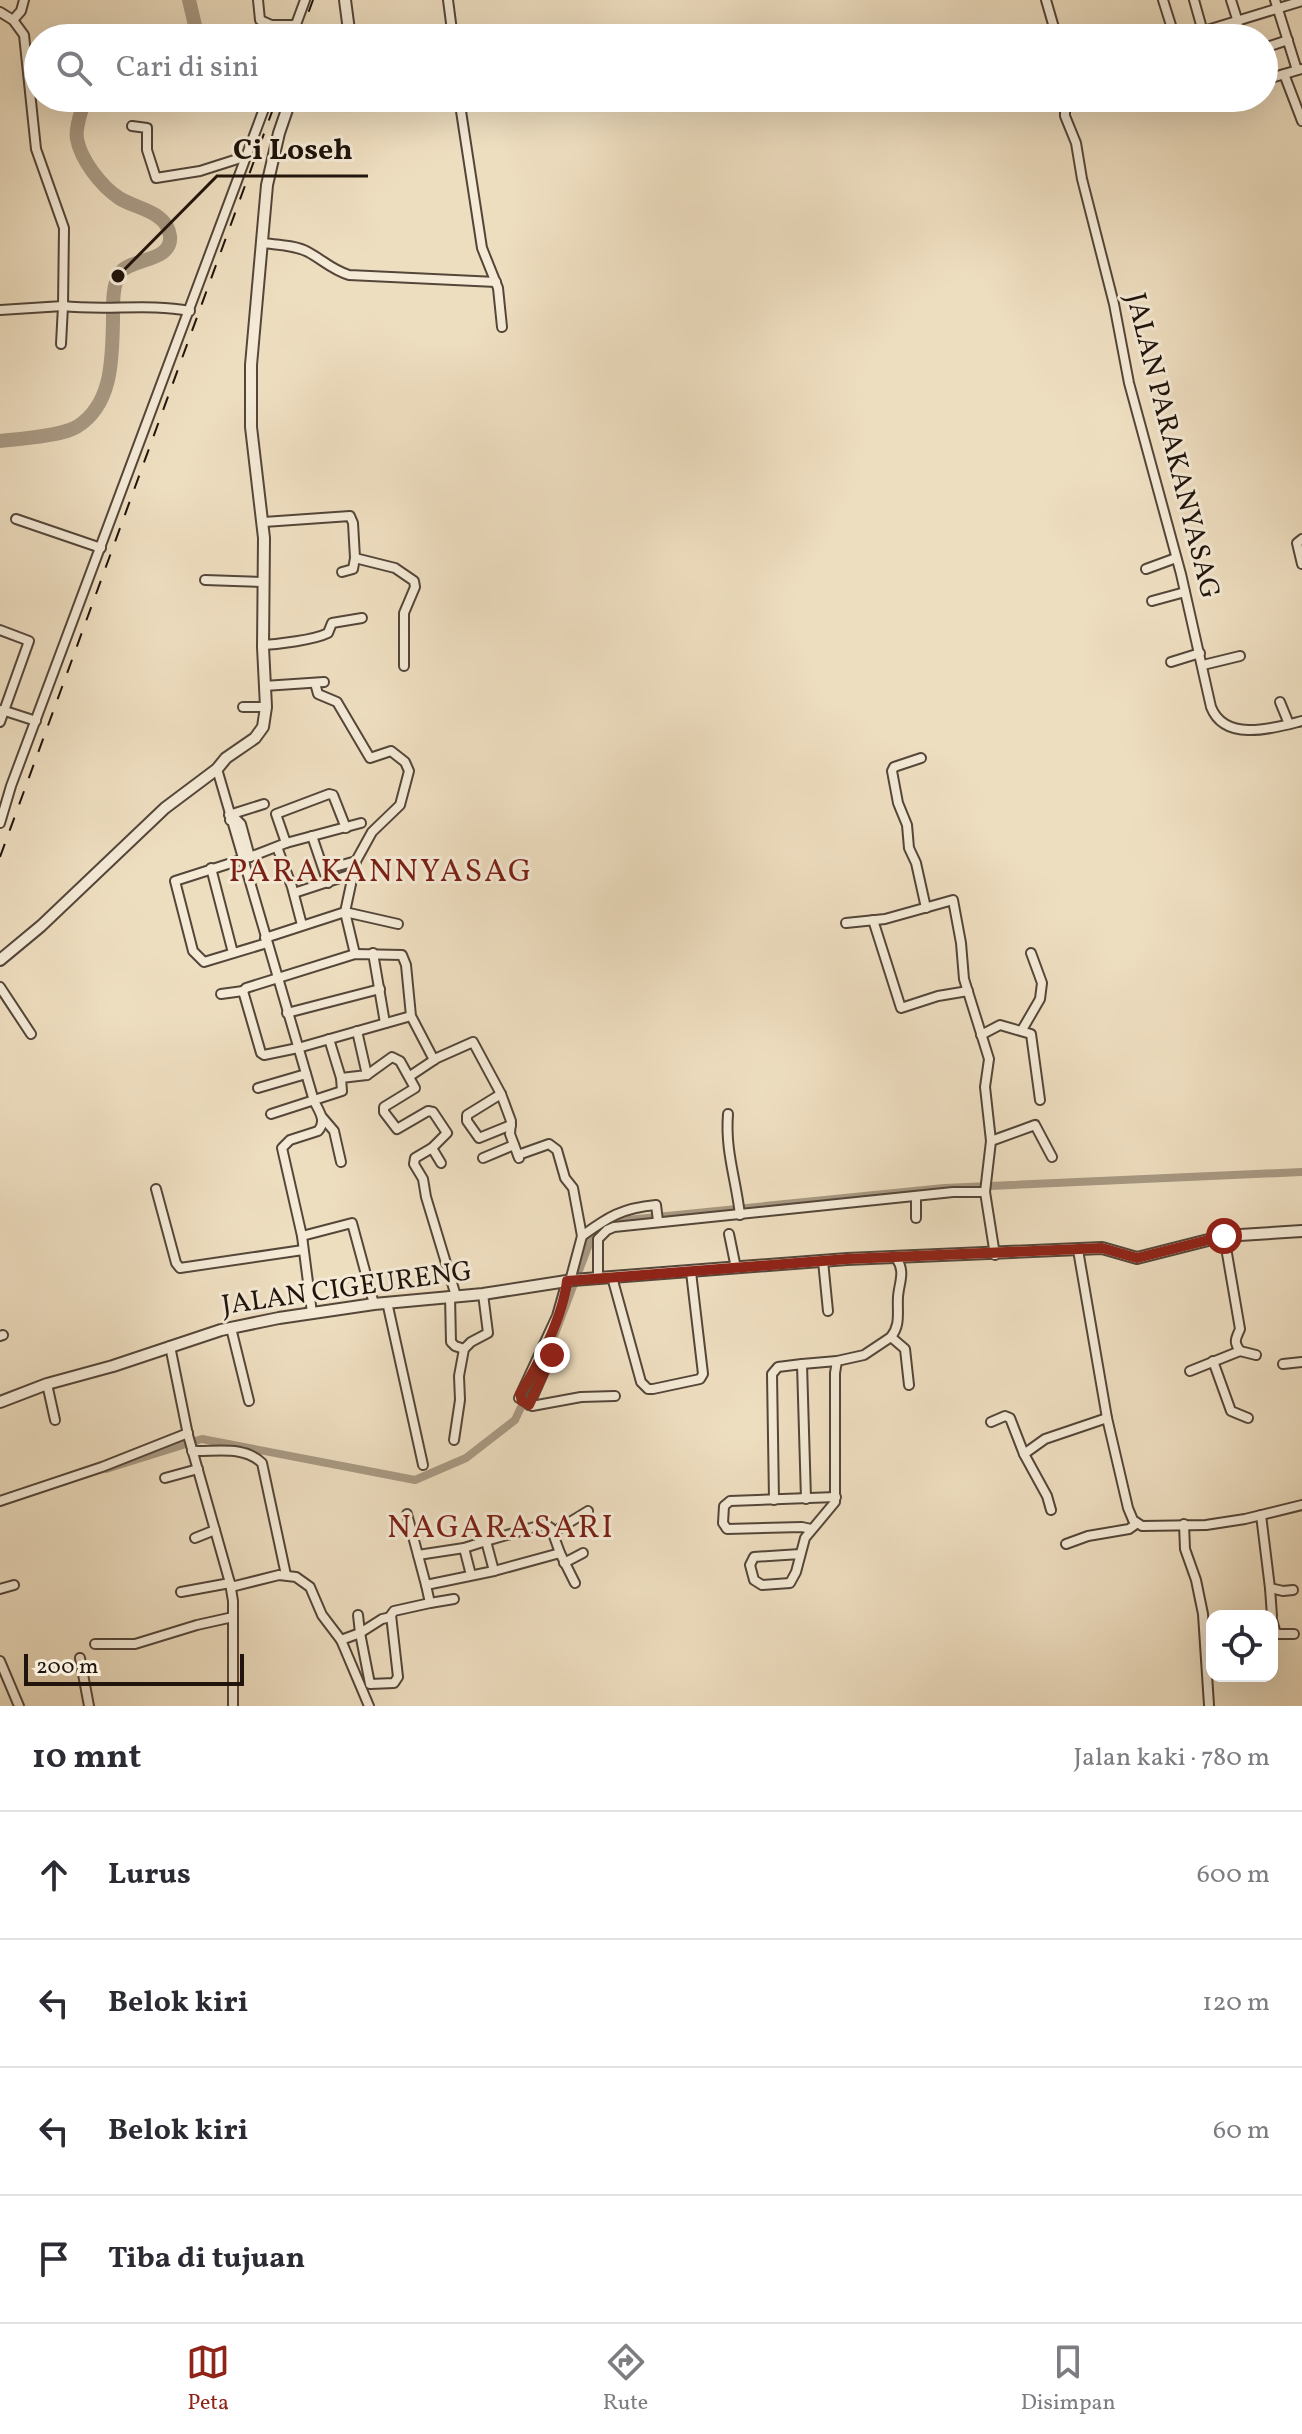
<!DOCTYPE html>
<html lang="id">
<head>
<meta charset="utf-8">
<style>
  :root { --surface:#fff; --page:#f7f7f7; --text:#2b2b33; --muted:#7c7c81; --line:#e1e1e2; --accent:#8f2418 }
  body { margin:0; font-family:Vollkorn,serif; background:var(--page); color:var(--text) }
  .controls { position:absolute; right:24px; bottom:24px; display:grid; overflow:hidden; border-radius:16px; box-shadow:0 8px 32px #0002 }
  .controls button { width:72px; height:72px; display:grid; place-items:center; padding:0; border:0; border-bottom:2px solid var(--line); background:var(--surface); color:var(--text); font:40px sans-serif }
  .scale { position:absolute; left:24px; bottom:20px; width:220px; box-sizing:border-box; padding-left:8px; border:4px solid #20140c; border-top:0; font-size:22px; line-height:28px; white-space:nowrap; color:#20140c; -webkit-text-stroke:6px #f4ead6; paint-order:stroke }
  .stop { position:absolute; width:24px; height:24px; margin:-18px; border:6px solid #8f2418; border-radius:50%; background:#fff }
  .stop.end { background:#8f2418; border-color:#fff; box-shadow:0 2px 8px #0008 }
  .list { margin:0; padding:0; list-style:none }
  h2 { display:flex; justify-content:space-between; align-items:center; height:104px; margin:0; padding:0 32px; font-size:34px }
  h2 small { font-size:26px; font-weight:400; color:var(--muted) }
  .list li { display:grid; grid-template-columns:52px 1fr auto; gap:24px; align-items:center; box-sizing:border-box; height:128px; padding:0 32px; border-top:2px solid var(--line) }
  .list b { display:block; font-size:30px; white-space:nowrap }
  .list em { font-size:26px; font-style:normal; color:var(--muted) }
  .icon { flex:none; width:44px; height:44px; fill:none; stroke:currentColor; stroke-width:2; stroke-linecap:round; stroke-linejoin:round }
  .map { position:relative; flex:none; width:1302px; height:1706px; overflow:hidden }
  .search { position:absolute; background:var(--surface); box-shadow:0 8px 32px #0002; left:24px; right:24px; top:24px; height:88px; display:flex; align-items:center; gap:20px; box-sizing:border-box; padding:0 28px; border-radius:44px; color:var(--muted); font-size:30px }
  .sheet { height:616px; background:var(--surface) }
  nav { display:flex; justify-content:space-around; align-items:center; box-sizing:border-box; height:112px; border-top:2px solid var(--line); background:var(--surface); font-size:22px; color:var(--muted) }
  nav a { display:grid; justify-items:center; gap:4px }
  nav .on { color:var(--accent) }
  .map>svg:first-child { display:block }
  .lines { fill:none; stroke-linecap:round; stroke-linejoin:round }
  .canal { stroke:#a89983; stroke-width:8 }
  .river { stroke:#a89983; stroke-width:14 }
  .minor-casing { stroke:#544639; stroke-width:12 }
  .tertiary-casing { stroke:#544639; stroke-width:14 }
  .minor { stroke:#f4ead6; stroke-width:8 }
  .tertiary { stroke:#f4ead6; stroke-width:10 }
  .rail { stroke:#20140c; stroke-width:2; stroke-dasharray:14 14; stroke-linecap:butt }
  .route { stroke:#8f2418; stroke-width:10 }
  .labels { text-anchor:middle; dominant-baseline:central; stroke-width:6; stroke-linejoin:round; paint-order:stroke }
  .street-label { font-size:28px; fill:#20140c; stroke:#f4ead6 }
  .quarter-label { font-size:32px; letter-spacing:2px; fill:#7a1f14; stroke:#f4ead6 }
  .leader { fill:none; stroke:#20140c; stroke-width:3 }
  .callout-dot { fill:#20140c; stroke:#f4ead6; stroke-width:3 }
  .callout-label { font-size:30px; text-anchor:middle; font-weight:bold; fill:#20140c; stroke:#f4ead6; stroke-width:6; stroke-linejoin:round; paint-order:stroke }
</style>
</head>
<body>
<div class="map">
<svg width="1302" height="1706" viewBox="0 0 1302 1706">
  <rect width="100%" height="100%" fill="#eedec0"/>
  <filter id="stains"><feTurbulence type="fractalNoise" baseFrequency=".0025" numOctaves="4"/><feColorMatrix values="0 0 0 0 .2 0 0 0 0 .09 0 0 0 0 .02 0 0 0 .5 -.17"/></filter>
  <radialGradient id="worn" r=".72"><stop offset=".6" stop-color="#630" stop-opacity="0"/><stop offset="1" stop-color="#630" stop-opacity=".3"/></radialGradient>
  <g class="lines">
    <polyline class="canal" points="106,1469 202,1439 415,1480 466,1458 515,1420 553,1339 594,1231 627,1220 944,1188 1302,1172"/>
    <g class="river">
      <polyline points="189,0 198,38"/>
      <path d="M0,441C18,439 64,436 78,426C113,403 112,358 113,321C113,307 112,285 120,273C130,258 173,262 170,236C167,211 136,209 119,198C101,186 81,160 77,139C75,129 82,107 86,98"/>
    </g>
    <defs>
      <g id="minor">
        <polyline points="258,0 260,20 271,25 295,25"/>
        <polyline points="448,0 453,38"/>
        <polyline points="1046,0 1057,38"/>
        <polyline points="1163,0 1175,38"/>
        <polyline points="1194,0 1203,32"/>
        <polyline points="1231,0 1238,22"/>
        <polyline points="1275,0 1297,70"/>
        <polyline points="0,12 13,20 24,35 36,149 64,228 63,306 0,310"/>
        <polyline points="13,20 21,11 24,0"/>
        <polyline points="291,38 305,0"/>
        <polyline points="1181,38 1302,1"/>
        <polyline points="1264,48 1288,40"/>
        <polyline points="1284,74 1302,121"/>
        <polyline points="1264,80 1301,69"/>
        <polyline points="459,98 482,248 498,288 502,327"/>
        <path d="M1065,98V116L1076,143L1082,179L1114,304L1129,383L1181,574L1211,707C1225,743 1274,728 1302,721"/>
        <polyline points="1172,98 1178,105 1200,98"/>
        <polyline points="132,126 147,128 147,150 156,178 200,171 247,156"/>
        <path d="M263,243C278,245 295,245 308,252C323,260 332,270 349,275L496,282"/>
        <path d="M61,344L63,306C106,311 148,303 190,311"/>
        <polyline points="16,519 101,548"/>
        <polyline points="264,522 350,516 353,523 355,558 395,568 414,581 415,587 404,613 404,666"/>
        <polyline points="1302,539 1297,543 1302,564"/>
        <polyline points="1146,569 1176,558"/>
        <polyline points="342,572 353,569 355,558"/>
        <polyline points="205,580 263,582"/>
        <polyline points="1152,601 1185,592"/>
        <polyline points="0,630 29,641 0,722"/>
        <path d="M263,645C279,644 314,640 328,633L332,623L362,618"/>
        <polyline points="1171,662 1200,653"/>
        <polyline points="1203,665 1240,656"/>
        <polyline points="315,683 318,694 337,702 370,758 391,751 405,762 409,771 400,805 372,832 356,861 345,912 355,954"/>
        <polyline points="264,686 324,682"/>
        <polyline points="1280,702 1289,724"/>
        <polyline points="243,707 266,707"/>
        <polyline points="2,710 36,721"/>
        <polyline points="921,758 894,767 892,771 898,803 907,825 909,848 916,863 926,908"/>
        <path d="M217,769L314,1101C319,1111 327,1121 318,1131L290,1140L282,1148L302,1236L312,1313"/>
        <polyline points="229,815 264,804"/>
        <polyline points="230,820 236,819 241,824 250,857"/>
        <polyline points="0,823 11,786 268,98"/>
        <polyline points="312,836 328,883"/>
        <polyline points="286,843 361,823"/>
        <polyline points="277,847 292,887 302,925"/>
        <polyline points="211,868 233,953"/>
        <polyline points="324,870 356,861"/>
        <polyline points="294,893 352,874"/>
        <polyline points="873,920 901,1008 938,996 968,991"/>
        <polyline points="846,923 885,919 953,900 961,943 964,979 989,1059 985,1087 991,1141 985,1192 995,1255"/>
        <polyline points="265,938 345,912 398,924"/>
        <polyline points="267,943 204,962 193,951 175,881 250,857 286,843 276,814 329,794 333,795 346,828"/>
        <polyline points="373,953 385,1023"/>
        <polyline points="0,987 31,1034"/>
        <polyline points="221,994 243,991"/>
        <polyline points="287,1013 380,989"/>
        <polyline points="411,1016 298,1048 264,1055 261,1053 243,991 246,988 355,954 402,955 406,965 411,1016 434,1060"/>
        <polyline points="1022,1030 1040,999 1042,983 1031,953"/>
        <polyline points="981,1035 1000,1025 1031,1034 1040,1100"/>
        <polyline points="367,1075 392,1057 400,1061 415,1088 384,1107 384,1112 397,1129 428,1111 433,1112 447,1133 432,1148 441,1163"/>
        <polyline points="410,1076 437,1058 473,1042 501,1094 511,1121 510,1134 519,1158"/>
        <polyline points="341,1078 367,1075 357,1031"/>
        <polyline points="258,1088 306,1074"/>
        <polyline points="501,1094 467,1115 467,1121 479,1138 511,1125"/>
        <polyline points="271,1114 342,1091 341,1078 329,1039"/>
        <path d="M728,1114C725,1151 736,1179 740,1215"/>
        <polyline points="322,1117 334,1131 341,1162"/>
        <polyline points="991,1141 1035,1125 1052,1157"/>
        <polyline points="432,1148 415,1158 414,1164 423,1179 426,1197 456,1296"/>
        <polyline points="518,1155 549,1144 557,1150 565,1178 573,1188 582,1236 570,1281"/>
        <polyline points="483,1158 514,1145"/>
        <polyline points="156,1189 176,1263 180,1268 303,1250"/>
        <polyline points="916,1197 916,1218"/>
        <polyline points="729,1234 736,1268"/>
        <polyline points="302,1236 352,1223 374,1304"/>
        <path d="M582,1236C608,1217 622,1208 656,1205L658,1221"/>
        <path d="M1224,1236L1240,1329C1236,1339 1233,1341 1240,1351L1256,1355"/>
        <polyline points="1078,1250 1107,1418 1128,1508 1133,1520 1142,1526 1206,1525 1245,1519 1302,1505"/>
        <path d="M896,1258C906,1272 899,1282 898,1297C897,1313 901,1324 891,1337L905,1349L909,1385"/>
        <polyline points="823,1261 828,1311"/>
        <polyline points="612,1277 641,1382 648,1389 653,1389 700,1379 703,1374 691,1272"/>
        <polyline points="598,1278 598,1239 607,1230 614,1227 953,1192 985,1192"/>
        <polyline points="567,1281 557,1316 519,1398 532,1406 581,1397 615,1396"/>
        <polyline points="450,1296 451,1342 455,1346 464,1349"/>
        <polyline points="387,1302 423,1465"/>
        <polyline points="231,1328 249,1401"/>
        <polyline points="0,1336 3,1335"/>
        <polyline points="170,1346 188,1435 230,1583 233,1601 233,1706"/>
        <polyline points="1213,1361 1231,1411 1248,1418"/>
        <polyline points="802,1364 837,1361"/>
        <polyline points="1283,1364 1302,1362"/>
        <polyline points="1190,1371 1240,1351"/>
        <polyline points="47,1384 55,1420"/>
        <polyline points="529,1405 556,1344"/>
        <polyline points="991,1422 1005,1416 1010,1418 1024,1454 1047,1496 1051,1510"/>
        <polyline points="454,1440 460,1400 459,1376 464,1349 471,1342 488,1333 483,1294"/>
        <path d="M192,1451C216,1452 243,1445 262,1463L286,1575"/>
        <polyline points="1024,1454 1045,1439 1107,1418"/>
        <polyline points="165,1478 198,1469"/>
        <polyline points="774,1500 772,1374 778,1367 802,1364 806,1499"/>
        <polyline points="0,1501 102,1467 188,1433"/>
        <polyline points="407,1514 426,1585"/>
        <polyline points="1261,1515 1270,1588 1283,1591 1293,1590"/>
        <polyline points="1184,1524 1185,1549 1196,1580 1203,1614 1209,1705"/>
        <polyline points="811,1529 802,1527 727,1529 723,1523 724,1506 730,1501 836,1497"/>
        <polyline points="552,1533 588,1511"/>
        <polyline points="195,1538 215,1530"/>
        <polyline points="1066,1544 1088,1536 1129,1529 1136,1524"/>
        <polyline points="464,1548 471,1575"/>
        <polyline points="800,1554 754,1557 750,1565 754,1580 762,1585 790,1583 796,1572 805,1538 835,1502 835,1373 837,1361 864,1355 891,1337"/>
        <polyline points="418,1555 464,1548 486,1541"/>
        <polyline points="564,1563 583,1553"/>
        <polyline points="494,1571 486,1541 545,1524 551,1528 560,1553 575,1583"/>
        <polyline points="231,1587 279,1575 296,1577 310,1587 322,1615 341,1640 360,1633 370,1684 394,1683 398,1677 391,1615 394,1611 430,1603 426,1585 494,1571 560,1553"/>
        <polyline points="1270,1588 1272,1616"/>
        <polyline points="0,1589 14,1585"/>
        <polyline points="181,1592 230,1583"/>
        <polyline points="430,1603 454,1599"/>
        <polyline points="358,1615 360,1633 382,1619 391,1617"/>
        <polyline points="1272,1620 1276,1634 1294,1634"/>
        <polyline points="341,1640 369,1706"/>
        <polyline points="95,1644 135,1644 197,1625 233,1617"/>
        <polyline points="80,1658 89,1706"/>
        <polyline points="0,1661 19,1706"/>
      </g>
      <g id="tertiary">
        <polyline points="345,0 350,38"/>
        <polyline points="0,960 41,926 165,808 217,769 226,758 255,738 263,727 266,707 263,647 264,538 251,427 251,365 267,185 279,133 291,98"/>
        <polyline points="0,1402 47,1384 113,1366 221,1330 279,1318 374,1304 483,1294 573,1280 728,1268 847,1259 1102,1248 1137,1258 1224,1236 1302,1231"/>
      </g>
    </defs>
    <use href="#minor" class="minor-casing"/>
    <use href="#tertiary" class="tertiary-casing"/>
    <use href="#minor" class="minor"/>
    <use href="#tertiary" class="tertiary"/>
    <g class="rail">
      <polyline points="299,38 313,0"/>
      <polyline points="0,857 277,98"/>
    </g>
  </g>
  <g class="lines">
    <path class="route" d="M552,1355L529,1405L522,1401L520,1394C539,1364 563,1316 567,1281L847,1259L1102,1248L1137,1258L1224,1236"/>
  </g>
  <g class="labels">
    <g class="street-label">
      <text transform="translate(1172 446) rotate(76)">JALAN PARAKANYASAG</text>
      <text transform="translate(347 1289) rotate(-8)">JALAN CIGEURENG</text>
    </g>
    <g class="quarter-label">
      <text x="381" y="873">PARAKANNYASAG</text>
      <text x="501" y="1529">NAGARASARI</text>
    </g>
  </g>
  <path class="leader" d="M118 276L217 176H368"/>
  <circle class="callout-dot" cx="118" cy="276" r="8"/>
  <g class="callout-label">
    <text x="293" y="159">Ci Loseh</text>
  </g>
  <rect width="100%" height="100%" filter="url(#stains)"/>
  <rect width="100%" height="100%" fill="url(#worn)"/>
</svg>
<div class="controls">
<button><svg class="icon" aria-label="locate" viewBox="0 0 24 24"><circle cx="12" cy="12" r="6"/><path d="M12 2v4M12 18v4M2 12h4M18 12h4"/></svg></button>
</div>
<div class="scale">200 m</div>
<div class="stop" style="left:1224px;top:1236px"></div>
<div class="stop end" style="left:552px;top:1355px"></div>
<div class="search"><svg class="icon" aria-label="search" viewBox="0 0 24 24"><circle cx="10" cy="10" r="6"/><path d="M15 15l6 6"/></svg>Cari di sini</div>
</div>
<section class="sheet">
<h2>10 mnt<small>Jalan kaki · 780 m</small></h2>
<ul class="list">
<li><svg class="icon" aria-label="ahead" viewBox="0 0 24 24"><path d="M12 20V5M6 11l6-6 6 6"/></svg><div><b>Lurus</b></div><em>600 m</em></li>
<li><svg class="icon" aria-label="left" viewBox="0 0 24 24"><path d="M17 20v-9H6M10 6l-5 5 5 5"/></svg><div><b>Belok kiri</b></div><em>120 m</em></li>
<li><svg class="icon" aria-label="left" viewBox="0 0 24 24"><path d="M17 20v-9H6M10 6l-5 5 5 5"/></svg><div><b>Belok kiri</b></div><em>60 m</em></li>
<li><svg class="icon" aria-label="arrive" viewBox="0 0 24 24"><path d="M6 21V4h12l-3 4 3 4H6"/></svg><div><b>Tiba di tujuan</b></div></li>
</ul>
</section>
<nav>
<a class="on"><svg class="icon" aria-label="map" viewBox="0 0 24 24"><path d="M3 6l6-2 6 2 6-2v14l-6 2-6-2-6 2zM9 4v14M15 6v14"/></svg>Peta</a>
<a><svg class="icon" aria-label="directions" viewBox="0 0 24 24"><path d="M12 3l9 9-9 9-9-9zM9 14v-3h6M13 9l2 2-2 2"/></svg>Rute</a>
<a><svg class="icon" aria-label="saved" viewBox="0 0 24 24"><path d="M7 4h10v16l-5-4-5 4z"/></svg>Disimpan</a>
</nav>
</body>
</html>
